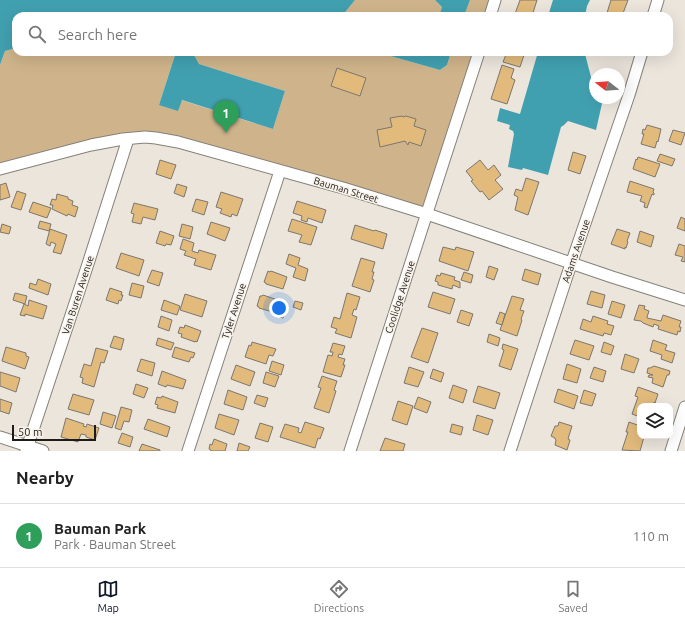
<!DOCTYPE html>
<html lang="en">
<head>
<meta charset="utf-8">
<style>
  :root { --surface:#fff; --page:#f2f2f2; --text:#222; --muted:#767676; --line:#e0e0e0; --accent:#111827 }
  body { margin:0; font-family:Ubuntu,sans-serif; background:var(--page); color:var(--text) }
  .controls { position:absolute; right:12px; bottom:12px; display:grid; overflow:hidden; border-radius:8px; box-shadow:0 4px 16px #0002 }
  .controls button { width:36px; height:36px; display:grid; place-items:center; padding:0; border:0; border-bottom:1px solid var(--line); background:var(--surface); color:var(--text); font:20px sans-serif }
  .compass { position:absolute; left:589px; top:68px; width:36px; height:36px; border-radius:50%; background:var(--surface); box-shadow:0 4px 16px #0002; rotate:287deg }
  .scale { position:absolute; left:12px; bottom:10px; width:84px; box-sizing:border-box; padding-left:4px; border:2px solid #1e1c19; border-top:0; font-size:11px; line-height:14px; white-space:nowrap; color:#1e1c19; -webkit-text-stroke:3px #f8f2ea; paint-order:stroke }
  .you { position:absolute; left:279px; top:308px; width:14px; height:14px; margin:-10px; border:3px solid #fff; border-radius:50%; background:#1a73e8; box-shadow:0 0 0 6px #1a73e833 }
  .badge { display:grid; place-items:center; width:26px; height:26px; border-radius:50%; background:var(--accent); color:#fff; font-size:13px; font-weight:700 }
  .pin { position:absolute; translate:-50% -33px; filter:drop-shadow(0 1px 2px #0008) }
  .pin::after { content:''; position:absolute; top:21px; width:14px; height:12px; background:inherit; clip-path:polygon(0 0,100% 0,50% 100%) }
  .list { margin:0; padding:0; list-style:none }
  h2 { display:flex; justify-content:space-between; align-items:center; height:52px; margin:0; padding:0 16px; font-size:17px }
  h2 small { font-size:13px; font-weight:400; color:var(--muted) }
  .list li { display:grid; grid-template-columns:26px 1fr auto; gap:12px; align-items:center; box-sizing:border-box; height:64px; padding:0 16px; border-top:1px solid var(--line) }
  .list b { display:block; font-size:15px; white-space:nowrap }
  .list p { margin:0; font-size:13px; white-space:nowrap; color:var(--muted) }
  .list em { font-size:13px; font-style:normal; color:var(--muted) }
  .icon { flex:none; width:22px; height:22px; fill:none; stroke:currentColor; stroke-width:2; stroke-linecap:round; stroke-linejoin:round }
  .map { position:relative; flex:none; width:685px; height:451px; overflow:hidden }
  .search { position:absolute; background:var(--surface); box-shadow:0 4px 16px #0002; left:12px; right:12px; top:12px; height:44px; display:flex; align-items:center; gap:10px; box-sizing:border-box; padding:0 14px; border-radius:12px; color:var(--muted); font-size:15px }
  .sheet { height:116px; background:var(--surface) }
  nav { display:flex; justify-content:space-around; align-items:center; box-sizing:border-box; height:56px; border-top:1px solid var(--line); background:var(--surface); font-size:11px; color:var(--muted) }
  nav a { display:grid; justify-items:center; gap:2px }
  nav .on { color:var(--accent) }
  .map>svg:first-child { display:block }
  .green { fill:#cfb48b }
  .water { fill:#41a0b0 }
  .building { fill:#e1ba7c; stroke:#7c776f }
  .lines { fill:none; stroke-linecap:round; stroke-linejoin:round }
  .street-casing { stroke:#858078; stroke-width:13 }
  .street { stroke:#fff; stroke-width:11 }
  .labels { text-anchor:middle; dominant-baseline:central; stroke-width:3; stroke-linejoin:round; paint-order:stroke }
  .street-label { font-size:10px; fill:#1e1c19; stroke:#f8f2ea }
</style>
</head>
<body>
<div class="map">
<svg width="685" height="451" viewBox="0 0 685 451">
  <rect width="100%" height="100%" fill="#ebe5dc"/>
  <g class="green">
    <polygon points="355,0 435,0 442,7 439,16 342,16"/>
    <polygon points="470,0 495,0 490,16 464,16"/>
    <path d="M16,48V52H176L159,105L181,100L273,129L285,91L199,64L194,55L195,52H363L365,53C370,52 375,54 380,53L440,70L447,65L451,52H479L427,214L145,137L0,169V65L5,51Z"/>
  </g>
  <g class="water">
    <polygon points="0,0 355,0 342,16 332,16 330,14 328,16 16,16 16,48 5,51 0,65"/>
    <polygon points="435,0 470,0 464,16 439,16 442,7"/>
    <polygon points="553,0 590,0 587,6 585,16 548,16"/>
    <polygon points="176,52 195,52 194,55 199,64 285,91 273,129 182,100 178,111 159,105"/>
    <path d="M363,52H451L447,65L440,70L380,53C375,54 370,52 365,53Z"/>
    <polygon points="538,52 581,52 585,54 591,77 595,80 595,98 603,98 603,99 596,130 568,121 564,125 561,127 548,175 523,168 522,170 508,167 514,134 513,131 509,129 510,125 497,121 500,108 520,114"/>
  </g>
  <g class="building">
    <polygon points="520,0 537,0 532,16 522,16 515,14"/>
    <polygon points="611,0 628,0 622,16 606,16"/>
    <polygon points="507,52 525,52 520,67 503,62"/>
    <polygon points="502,65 514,69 511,78 515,80 507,104 491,99"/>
    <polygon points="337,68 366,78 360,96 331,86"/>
    <polygon points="402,116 403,117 406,116 416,119 414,126 426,130 421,146 409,142 408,145 405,141 380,147 377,130 392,127 390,118"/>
    <polygon points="647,125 661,129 658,142 657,141 655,148 641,144 644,134 642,134 643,129 645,130"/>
    <polygon points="673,130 685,133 681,145 669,141"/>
    <polygon points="573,152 586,156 580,174 568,170"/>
    <polygon points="660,154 675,159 672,166 657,161"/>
    <polygon points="638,157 660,164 655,177 633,169 636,159 637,160"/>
    <polygon points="160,160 176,165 171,179 156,174"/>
    <polygon points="480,160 488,170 494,165 501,175 495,180 503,189 489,200 482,191 480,192 471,181 473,180 466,171"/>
    <polygon points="526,178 539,182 528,215 515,210 518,197 514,195 516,189 522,191"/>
    <polygon points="630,181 654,189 653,192 654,193 654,195 652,194 647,208 644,207 645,203 640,201 642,196 627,192"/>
    <polygon points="6,183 10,197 0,200 0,185"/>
    <polygon points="177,184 187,187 184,197 174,193"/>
    <polygon points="17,191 26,194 21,210 11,207"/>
    <polygon points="221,192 243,199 237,216 232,214 231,217 220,213 222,209 216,207"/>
    <polygon points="57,194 68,197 68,199 73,201 72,205 78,207 75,217 68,214 67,216 52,209 53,205 50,205 52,199 56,200"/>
    <polygon points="196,199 208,202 204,215 192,211"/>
    <polygon points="297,201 326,210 322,223 308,218 307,222 301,220 302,216 293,213"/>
    <polygon points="33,202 51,208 47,218 29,212"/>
    <polygon points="134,203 158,209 155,220 143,217 141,224 132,222 134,214 131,213"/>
    <polygon points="681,217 685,219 685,231 677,228"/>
    <polygon points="292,219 317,227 311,245 299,242 302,235 288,231"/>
    <polygon points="40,221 51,224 49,231 38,228"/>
    <polygon points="211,222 230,228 225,241 207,234"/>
    <polygon points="2,224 11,227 9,234 0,232"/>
    <polygon points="182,224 193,227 190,239 179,236"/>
    <polygon points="355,225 374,231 375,230 387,234 383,249 351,239"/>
    <polygon points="50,229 67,235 61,254 53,252 56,244 51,242 50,246 46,244"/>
    <polygon points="617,229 630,233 627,241 628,242 626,248 625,247 625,249 611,244"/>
    <polygon points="160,231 174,236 171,245 166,244 165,246 156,243"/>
    <polygon points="640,231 654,236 651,247 637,242"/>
    <polygon points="183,239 194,243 192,251 198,253 199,250 216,255 211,270 194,265 196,259 184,255 186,251 180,249"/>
    <polygon points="679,244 685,246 685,262 681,261 683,257 675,255"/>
    <polygon points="443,247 455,250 456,247 474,252 468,271 439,261"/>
    <polygon points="121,253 144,260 139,276 116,268"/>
    <polygon points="289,254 300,258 298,265 308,269 305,281 293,277 296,268 286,264"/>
    <polygon points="361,258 375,262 372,272 374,272 372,279 374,280 370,292 352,286"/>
    <polygon points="489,266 498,269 494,280 486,277"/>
    <polygon points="525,269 541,274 538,285 522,280"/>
    <polygon points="152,270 163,273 159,286 147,282"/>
    <polygon points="268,271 270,272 271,271 287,277 283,289 266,284 266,283 264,282"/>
    <polygon points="464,272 473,275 471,283 461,280"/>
    <polygon points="441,273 455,277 454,280 460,282 460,288 453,285 452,289 438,285 438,282 435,281 437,275 440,276"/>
    <polygon points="38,279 51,284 48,295 29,288 30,283 36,285"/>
    <polygon points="132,283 144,286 141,298 129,295"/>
    <polygon points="110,288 122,292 121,295 123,295 121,301 119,300 118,304 106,300"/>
    <polygon points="591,291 605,295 602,308 587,304"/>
    <polygon points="433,292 455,299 450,314 428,307"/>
    <polygon points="15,293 27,296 25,304 13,300"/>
    <polygon points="347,293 360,297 356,310 354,309 352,315 357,317 351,338 335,333 337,329 331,327 334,317 340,319"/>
    <polygon points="185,294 207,301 202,317 180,310"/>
    <polygon points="263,295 281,301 279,308 286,310 283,318 275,316 276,313 259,308 259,307 257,306 260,296 262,296"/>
    <polygon points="512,296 524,299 520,310 524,311 521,319 522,320 517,336 500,330"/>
    <polygon points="29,300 47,306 43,319 25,314 25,316 20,315 24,304 28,306"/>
    <polygon points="164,300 180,306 177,315 161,310"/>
    <polygon points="295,301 303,303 301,310 293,307"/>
    <polygon points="612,301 625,305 621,318 608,314"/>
    <polygon points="639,305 645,306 644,309 649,311 647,317 647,318 661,321 663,315 681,321 679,327 681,327 680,332 678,331 677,335 658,329 659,326 654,324 653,327 643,323 641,321 634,320"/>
    <polygon points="461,310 473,314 469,326 457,322"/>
    <polygon points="500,312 505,314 502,325 496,323"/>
    <polygon points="161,316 172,320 169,331 158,327"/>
    <polygon points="593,316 608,321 607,324 614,326 611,335 604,333 603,336 580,329 583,319 591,322"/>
    <polygon points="185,325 201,331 197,342 195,341 195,342 181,337 182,334 178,333 180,327 184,328"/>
    <polygon points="422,328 438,333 428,363 411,357"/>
    <polygon points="489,334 500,338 498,346 487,342"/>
    <polygon points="114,336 124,339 121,350 110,347"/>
    <polygon points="158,338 174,343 171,350 156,345"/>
    <polygon points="575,340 594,346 589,360 570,354"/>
    <polygon points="653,340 667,345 665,350 675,353 672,363 661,359 662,355 650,351"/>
    <polygon points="252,342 276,349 273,356 269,355 266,364 245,357 249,345 251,346"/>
    <polygon points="604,342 614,346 611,355 601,352"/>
    <polygon points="333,343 345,346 342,355 339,354 338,357 345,359 343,365 345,365 341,377 323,372 328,355 332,356 333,352 330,352"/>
    <polygon points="503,344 518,349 511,370 499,366 504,350 502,349"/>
    <polygon points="6,347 26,353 26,356 29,357 25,369 2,361"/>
    <polygon points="175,347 195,353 193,358 191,357 189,362 172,357"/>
    <polygon points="96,348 108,351 104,363 101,362 94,387 82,383 83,378 80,377 84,364 91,366"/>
    <polygon points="625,354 639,359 634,373 621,369"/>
    <polygon points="141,359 155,363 152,376 137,371"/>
    <polygon points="272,361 284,365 281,375 269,371"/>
    <polygon points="567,364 581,369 577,383 563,379"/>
    <polygon points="236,365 255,372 250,386 231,379"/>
    <polygon points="654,366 670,371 669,375 667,375 663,387 652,383 653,378 648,377 649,375 653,375 647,373 648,368 650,368"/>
    <polygon points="409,367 424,372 418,387 404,383"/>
    <polygon points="594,367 606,371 603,382 590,378"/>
    <polygon points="433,369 444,373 441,382 430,378"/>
    <polygon points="162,371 186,380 183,389 167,385 166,387 158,384"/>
    <polygon points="0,372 20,378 16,392 0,386"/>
    <polygon points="266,372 279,376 275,387 263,383"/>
    <polygon points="322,376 337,381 334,390 336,391 329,413 314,408 321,388 318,387"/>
    <polygon points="136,384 148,388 144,398 133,394"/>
    <polygon points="453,385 467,390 463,403 449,398"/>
    <polygon points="478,386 500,393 495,409 473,402"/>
    <polygon points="638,387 658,394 655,403 654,402 653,406 640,406 640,417 632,414 638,397 635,396"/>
    <polygon points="558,389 578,396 574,409 554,402"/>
    <polygon points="228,390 247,397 243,410 224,404"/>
    <polygon points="584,390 596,394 592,406 580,403"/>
    <polygon points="73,394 94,400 89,415 68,409"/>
    <polygon points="257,395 268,398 265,407 254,403"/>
    <polygon points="162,396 178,402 175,413 157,408 158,405 155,404 157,397 161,398"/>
    <polygon points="418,397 431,402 427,413 414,408"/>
    <polygon points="0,399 12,403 9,414 0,411"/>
    <polygon points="398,401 413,406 407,425 392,420"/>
    <polygon points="121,407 132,410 129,422 124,421 121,430 115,428"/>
    <polygon points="103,412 116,416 112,428 100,424"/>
    <polygon points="219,414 239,420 234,435 215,428"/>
    <polygon points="477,415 493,420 488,435 473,430"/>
    <polygon points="66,418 84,424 83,426 86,427 87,424 99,428 95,440 86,437 86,435 81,434 78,442 61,437"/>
    <polygon points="148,419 170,427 167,437 144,429"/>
    <polygon points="305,422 324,428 320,439 318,438 315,448 280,437 285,424 299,428 298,432 301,433"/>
    <polygon points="559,422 572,426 568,439 570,440 567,450 555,445 556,440 555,439 555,438 551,436 555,426 558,426"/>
    <polygon points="629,422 640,426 640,436 644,437 640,451 622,450 628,432 626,432"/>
    <polygon points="260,423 273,427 268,442 255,438"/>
    <polygon points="452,424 463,427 461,435 450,432"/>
    <polygon points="122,433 133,437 130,447 118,443"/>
    <polygon points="385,438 405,444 403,451 380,451"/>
    <polygon points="214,439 227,444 225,451 211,451 211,450 209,449 210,444 212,445"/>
    <polygon points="239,443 250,447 248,451 237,451"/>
    <polygon points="142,444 160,450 160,451 139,451"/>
  </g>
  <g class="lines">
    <defs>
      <g id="street">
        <polyline points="490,16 495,0"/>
        <polyline points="653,16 658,0"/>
        <polyline points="0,169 91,145 123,139 145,137 156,138 178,142 343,188 427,214 612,277 685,300"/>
        <polyline points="0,437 43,451"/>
        <polyline points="26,451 87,267 128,139"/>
        <polyline points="188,451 280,171"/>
        <polyline points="350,451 479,52"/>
        <polyline points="510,451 567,276 629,95 642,52"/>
        <polyline points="671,451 685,407"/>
      </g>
    </defs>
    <use href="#street" class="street-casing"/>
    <use href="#street" class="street"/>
  </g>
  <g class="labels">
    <g class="street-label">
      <text transform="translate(346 190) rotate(17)">Bauman Street</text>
      <text transform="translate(576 251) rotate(-71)">Adams Avenue</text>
      <text transform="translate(78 295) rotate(-72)">Van Buren Avenue</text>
      <text transform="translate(400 297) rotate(-72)">Coolidge Avenue</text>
      <text transform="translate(234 311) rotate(-72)">Tyler Avenue</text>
    </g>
  </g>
</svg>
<div class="controls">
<button><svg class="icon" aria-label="layers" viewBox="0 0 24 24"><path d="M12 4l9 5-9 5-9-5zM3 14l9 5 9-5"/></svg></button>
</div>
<svg class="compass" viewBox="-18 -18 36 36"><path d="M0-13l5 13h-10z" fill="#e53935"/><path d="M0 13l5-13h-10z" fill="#767676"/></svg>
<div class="scale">50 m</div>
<div class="you"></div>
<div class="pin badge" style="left:226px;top:133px;background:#2e9e5b">1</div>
<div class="search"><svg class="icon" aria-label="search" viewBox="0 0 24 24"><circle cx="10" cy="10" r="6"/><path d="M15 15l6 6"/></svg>Search here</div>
</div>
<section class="sheet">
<h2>Nearby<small></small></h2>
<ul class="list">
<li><span class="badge" style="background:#2e9e5b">1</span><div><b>Bauman Park</b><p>Park · Bauman Street</p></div><em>110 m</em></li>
</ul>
</section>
<nav>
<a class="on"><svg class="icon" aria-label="map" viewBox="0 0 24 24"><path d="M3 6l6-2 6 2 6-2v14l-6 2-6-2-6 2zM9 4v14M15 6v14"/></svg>Map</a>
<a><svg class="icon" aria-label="directions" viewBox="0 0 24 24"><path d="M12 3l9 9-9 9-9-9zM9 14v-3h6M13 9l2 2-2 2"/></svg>Directions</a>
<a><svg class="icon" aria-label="saved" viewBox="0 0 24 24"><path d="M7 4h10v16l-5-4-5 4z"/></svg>Saved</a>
</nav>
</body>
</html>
